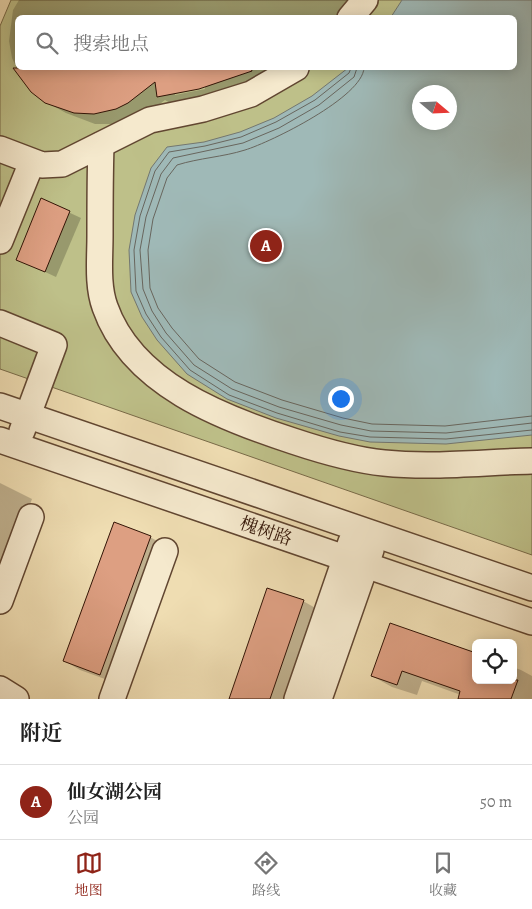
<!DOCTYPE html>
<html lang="zh">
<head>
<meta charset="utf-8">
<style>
  :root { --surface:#fff; --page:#f2f2f2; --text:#222; --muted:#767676; --line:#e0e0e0; --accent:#8f2418 }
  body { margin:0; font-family:Alegreya,"Noto Serif SC",serif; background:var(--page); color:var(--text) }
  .controls { position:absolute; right:15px; bottom:15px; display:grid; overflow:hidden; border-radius:8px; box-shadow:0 2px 12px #0003 }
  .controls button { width:45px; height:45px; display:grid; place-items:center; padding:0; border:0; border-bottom:1px solid var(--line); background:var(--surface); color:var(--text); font:25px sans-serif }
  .compass { position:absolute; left:412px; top:85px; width:45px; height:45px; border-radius:50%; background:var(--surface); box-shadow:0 2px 12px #0003; rotate:109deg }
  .you { position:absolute; left:340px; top:398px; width:18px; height:18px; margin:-12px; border:4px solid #fff; border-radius:50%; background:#1a73e8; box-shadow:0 0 0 8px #1a73e833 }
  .badge { display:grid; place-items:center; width:32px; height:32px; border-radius:50%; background:var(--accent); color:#fff; font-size:16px; font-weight:700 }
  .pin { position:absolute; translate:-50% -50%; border:2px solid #fff; box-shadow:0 1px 5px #0006 }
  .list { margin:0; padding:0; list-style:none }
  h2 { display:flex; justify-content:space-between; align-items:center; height:65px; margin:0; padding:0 20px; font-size:21px }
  h2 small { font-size:16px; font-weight:400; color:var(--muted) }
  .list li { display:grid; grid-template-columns:32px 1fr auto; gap:15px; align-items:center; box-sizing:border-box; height:75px; padding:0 20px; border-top:1px solid var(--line) }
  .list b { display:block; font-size:19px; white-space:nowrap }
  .list p { margin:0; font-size:16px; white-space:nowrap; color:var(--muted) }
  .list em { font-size:16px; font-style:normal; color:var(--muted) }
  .icon { flex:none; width:28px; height:28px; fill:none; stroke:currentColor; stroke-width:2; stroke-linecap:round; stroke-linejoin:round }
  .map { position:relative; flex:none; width:532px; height:699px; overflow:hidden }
  .search { position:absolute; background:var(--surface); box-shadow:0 2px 12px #0003; left:15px; right:15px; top:15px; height:55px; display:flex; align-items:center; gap:12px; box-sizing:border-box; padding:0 18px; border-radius:8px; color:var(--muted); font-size:19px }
  .sheet { height:140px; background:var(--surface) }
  nav { display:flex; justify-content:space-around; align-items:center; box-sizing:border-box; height:70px; border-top:1px solid var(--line); background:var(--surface); font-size:14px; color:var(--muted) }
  nav a { display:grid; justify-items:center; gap:2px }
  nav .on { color:var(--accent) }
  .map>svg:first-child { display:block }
  .green { fill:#bec089; stroke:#786a48; fill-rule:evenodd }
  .water { fill:#9fb9b7; stroke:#737770; fill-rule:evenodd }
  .shadow { fill:#0003; fill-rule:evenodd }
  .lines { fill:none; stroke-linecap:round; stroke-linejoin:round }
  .shore { stroke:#68665e; stroke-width:1 }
  .building { fill:#dd9f82; stroke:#321406 }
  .minor-casing { stroke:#614631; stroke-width:28 }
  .minor { stroke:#f5e9cd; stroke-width:25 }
  .labels { text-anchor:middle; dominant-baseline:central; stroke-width:4; stroke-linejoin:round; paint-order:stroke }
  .street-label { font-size:18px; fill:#321406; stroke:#f5e9cd }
</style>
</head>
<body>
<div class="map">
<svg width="532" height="699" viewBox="0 0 532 699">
  <rect width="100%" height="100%" fill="#efddb2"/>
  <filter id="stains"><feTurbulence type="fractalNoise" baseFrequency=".004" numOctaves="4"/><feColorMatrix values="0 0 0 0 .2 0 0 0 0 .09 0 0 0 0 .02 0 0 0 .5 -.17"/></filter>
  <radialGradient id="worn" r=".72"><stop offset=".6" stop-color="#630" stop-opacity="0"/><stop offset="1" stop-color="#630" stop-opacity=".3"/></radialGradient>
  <path class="green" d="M11,0H532V555L0,369V26ZM18,18H514V68H18ZM420,92H450V122H420Z"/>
  <path class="water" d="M402,0H532V435L446,444L370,442L339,436L276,418L227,399L187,374L157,340L142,317L131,292L129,250L135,215L151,168L167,147L204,142L240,132L274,118L312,96L348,68H514V18L391,17ZM420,92H450V122H420Z"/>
  <g class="shadow">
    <path d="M19,0H369L356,18H18V68H296L178,108L165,100L148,113L115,124H95L66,113L46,102L19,73L12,58L9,41L13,10ZM205,86V89L175,95V93Z"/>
    <polygon points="42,200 81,218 56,277 17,259"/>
    <polygon points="0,483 32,499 0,587"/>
    <polygon points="150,537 166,546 116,683 80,670 65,661"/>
    <polygon points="303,601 319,610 289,699 230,699"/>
    <polygon points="391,624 476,680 513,680 513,667 521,670 532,676 532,699 459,699 461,695 422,681 417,695 392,687 372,676"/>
  </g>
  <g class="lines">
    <g class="shore">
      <polyline points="351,68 349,73 315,100 276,122 241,137 205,146 169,152 155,171 140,216 134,250 136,291 146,314 161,337 190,370 229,395 277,413 340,432 370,437 446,439 532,430"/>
      <polyline points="357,68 354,77 319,105 279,128 243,143 173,158 161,174 146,217 140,250 143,289 152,311 166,333 194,365 232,389 279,407 341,425 371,431 446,433 532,423"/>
      <path d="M364,68C363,97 271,142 245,150C223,157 199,158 177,165L167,178L153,219L148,250L150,288L158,308L172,328L199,359L235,382L282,400L343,418L372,424L445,426L532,416"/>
    </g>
  </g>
  <g class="building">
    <polygon points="13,68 251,68 252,71 199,89 157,97 155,82 128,103 116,109 94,114 74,113 45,103 31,92"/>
    <polygon points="41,198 70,211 45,272 16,260"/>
    <polygon points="114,522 151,536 100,675 63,661"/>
    <polygon points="267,588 304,600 270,699 229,699"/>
    <polygon points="390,623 476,653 476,680 518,680 511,699 458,699 460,691 402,671 397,685 371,676"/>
  </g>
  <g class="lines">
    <defs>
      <g id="minor">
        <polyline points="350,18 365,0"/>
        <path d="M101,145C100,175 100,205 100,236C100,259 97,285 105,307C132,384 222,418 293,441C323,451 353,460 384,463C434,468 483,462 532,461"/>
        <polyline points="0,149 42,165 62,164 150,120 203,109 251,94 296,68"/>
        <polyline points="0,241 32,162"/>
        <polyline points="0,323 54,345 22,431"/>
        <polyline points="0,406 532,588"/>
        <polyline points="0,440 532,622"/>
        <polyline points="0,601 31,517"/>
        <polyline points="0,689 16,699"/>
        <polyline points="112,699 165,551"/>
        <polyline points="297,699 351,542"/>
        <polyline points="319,699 371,550"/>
      </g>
    </defs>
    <use href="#minor" class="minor-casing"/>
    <use href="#minor" class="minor"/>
  </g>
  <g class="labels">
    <g class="street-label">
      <text transform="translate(266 531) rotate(19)">槐树路</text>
    </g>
  </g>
  <rect width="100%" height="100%" filter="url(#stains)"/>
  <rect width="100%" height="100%" fill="url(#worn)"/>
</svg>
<div class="controls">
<button><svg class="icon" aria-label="locate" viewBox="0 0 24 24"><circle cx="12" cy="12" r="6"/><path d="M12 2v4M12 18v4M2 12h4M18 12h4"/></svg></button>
</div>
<svg class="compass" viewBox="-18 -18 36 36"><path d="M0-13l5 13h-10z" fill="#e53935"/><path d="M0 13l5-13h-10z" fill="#767676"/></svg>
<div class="you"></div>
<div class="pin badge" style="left:266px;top:246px">A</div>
<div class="search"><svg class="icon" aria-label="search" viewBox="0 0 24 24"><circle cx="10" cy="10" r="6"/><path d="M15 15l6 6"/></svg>搜索地点</div>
</div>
<section class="sheet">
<h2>附近<small></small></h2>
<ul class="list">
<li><span class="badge">A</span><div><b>仙女湖公园</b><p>公园</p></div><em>50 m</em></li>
</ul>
</section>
<nav>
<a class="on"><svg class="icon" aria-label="map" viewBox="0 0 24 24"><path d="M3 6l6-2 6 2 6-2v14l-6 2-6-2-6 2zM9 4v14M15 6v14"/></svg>地图</a>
<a><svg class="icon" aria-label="directions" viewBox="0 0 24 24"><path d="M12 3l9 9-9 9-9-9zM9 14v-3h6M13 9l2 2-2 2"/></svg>路线</a>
<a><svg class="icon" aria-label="saved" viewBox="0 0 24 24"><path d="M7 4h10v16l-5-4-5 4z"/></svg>收藏</a>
</nav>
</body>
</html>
